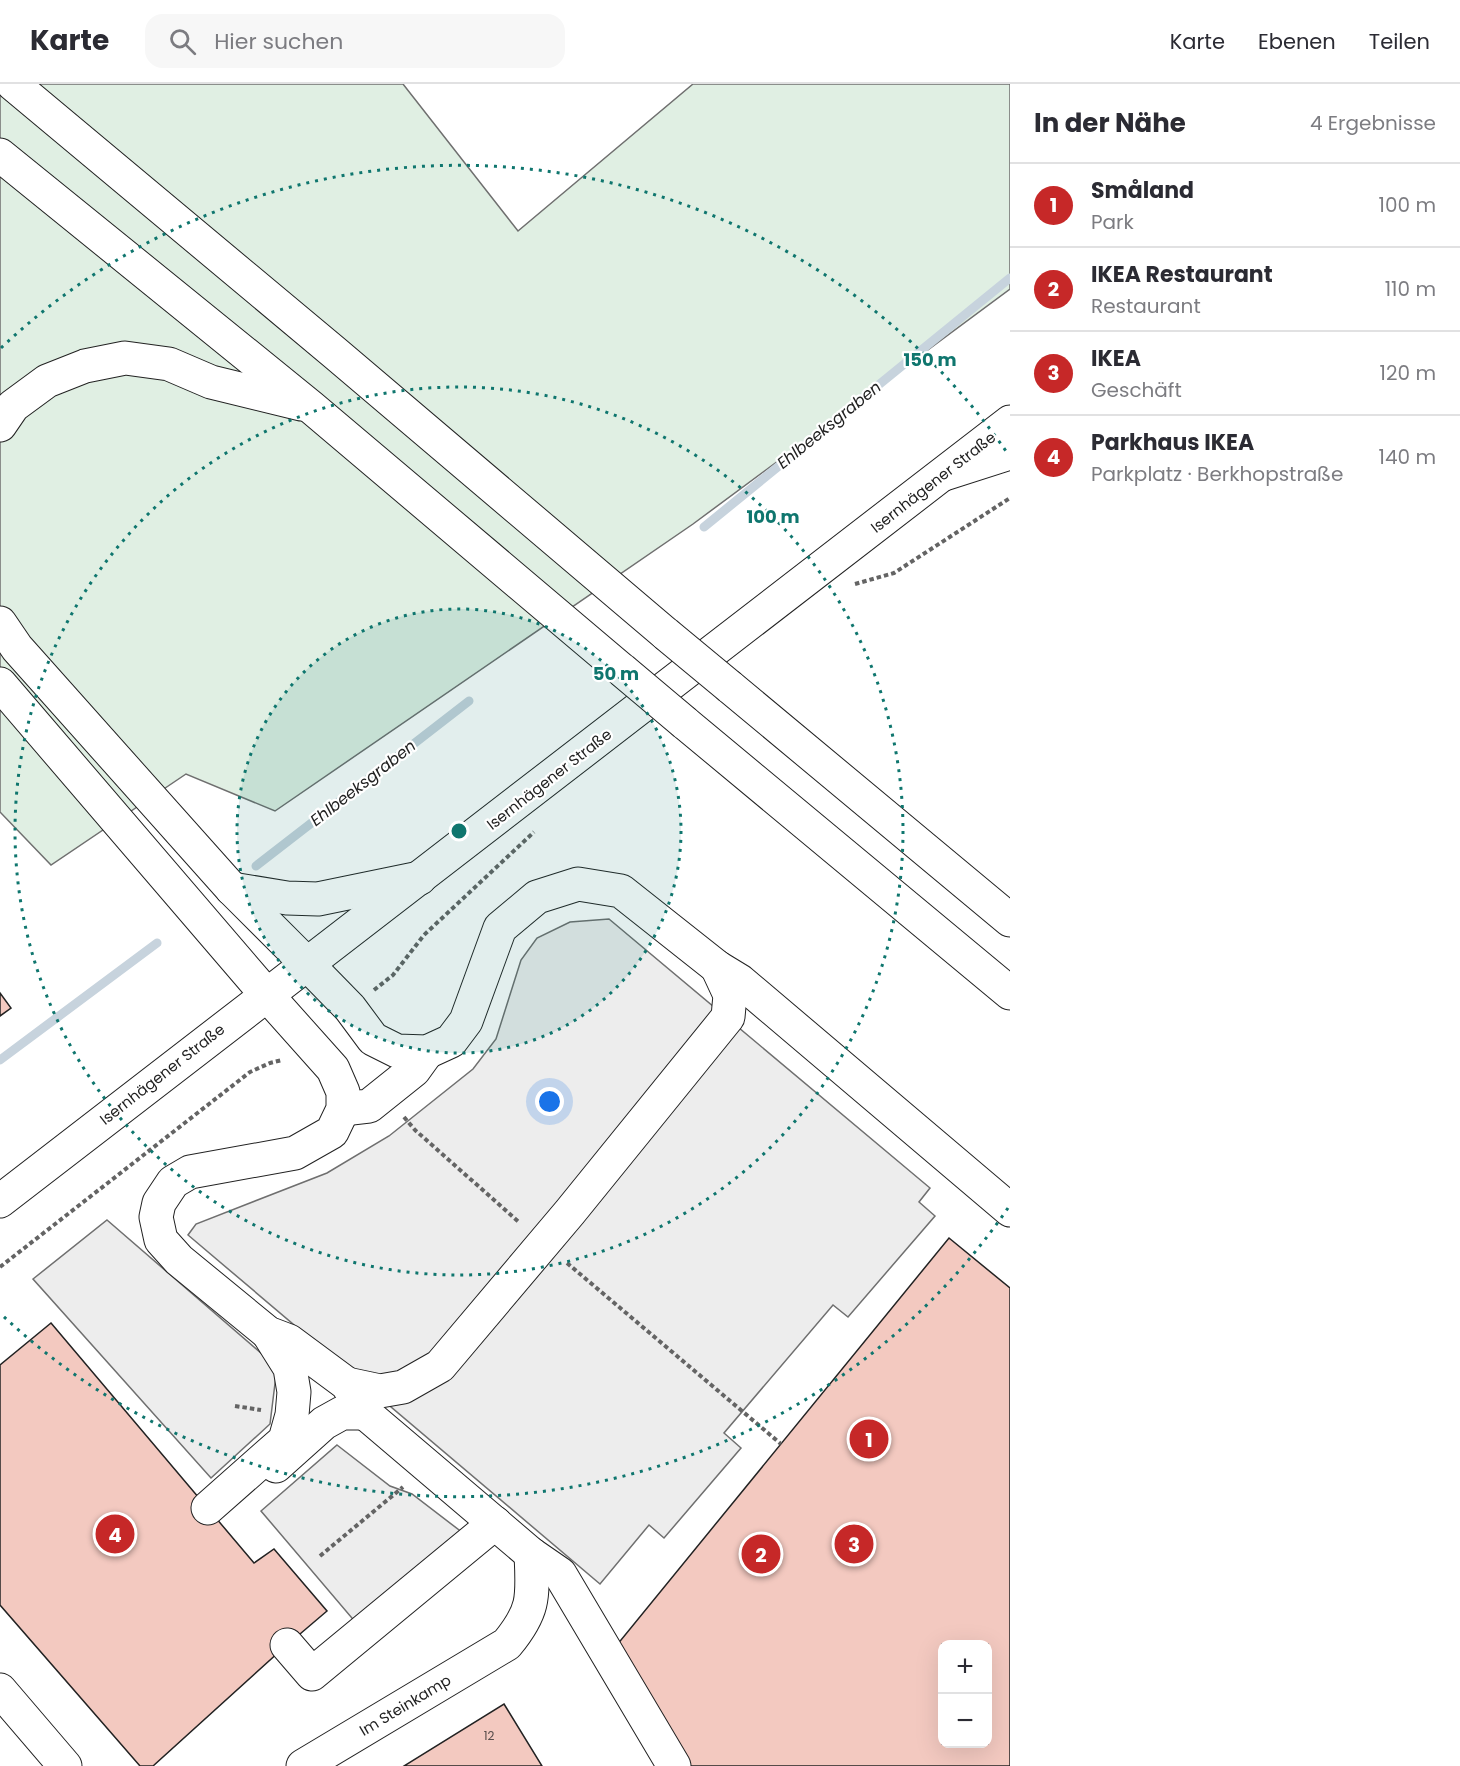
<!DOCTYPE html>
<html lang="de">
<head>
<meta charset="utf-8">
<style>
  :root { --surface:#fff; --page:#f7f7f7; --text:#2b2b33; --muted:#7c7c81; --line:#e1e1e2; --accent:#c62828 }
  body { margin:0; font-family:Poppins,sans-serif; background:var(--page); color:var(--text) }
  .controls { position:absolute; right:18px; bottom:18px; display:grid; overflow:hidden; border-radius:12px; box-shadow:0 6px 24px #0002 }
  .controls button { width:54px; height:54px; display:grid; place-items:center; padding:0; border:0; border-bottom:2px solid var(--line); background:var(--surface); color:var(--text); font:30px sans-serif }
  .you { position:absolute; left:550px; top:1018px; width:21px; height:21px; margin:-15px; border:4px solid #fff; border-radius:50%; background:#1a73e8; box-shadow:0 0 0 9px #1a73e833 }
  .badge { display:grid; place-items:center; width:39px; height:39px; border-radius:50%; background:var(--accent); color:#fff; font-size:20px; font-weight:700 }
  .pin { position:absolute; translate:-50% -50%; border:3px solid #fff; box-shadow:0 2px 6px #0006 }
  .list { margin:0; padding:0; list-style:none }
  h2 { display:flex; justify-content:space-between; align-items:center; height:78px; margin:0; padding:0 24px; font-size:26px }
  h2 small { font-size:20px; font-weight:400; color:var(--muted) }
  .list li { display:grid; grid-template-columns:39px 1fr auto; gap:18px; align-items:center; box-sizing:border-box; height:84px; padding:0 24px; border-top:2px solid var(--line) }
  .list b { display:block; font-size:22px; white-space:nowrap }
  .list p { margin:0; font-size:20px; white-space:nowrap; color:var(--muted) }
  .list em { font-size:20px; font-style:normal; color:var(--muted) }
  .icon { flex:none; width:33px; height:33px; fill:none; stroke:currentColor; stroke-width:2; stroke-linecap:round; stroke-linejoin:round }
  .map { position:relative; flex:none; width:1010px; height:1682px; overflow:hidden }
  header { display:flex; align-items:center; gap:36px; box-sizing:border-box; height:84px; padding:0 30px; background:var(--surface); border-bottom:2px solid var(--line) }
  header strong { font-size:28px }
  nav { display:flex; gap:33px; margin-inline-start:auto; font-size:21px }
  .search { width:420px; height:54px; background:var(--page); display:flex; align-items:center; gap:15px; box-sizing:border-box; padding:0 21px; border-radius:18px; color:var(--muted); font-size:22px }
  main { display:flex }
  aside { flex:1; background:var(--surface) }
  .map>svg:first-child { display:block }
  .green { fill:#e0efe3; stroke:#6f6f6f; stroke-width:1.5 }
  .parking { fill:#ededed; stroke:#6f6f6f; stroke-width:1.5 }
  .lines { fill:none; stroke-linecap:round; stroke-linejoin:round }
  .stream { stroke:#c7d3dd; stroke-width:9 }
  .building { fill:#f3c9c0; stroke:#222; stroke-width:1.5; fill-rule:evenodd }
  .minor-casing { stroke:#222; stroke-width:35 }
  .major-casing { stroke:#222; stroke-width:35 }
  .highway-casing { stroke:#222; stroke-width:35 }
  .path { stroke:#646464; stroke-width:4; stroke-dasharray:4.5 3; stroke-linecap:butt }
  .minor { stroke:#fff; stroke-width:33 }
  .major { stroke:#fff; stroke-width:33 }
  .highway { stroke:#fff; stroke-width:33 }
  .highway-bridge-casing { stroke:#222; stroke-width:35; stroke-linecap:butt }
  .highway-bridge { stroke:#fff; stroke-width:33 }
  .ring { fill:none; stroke:#0f766e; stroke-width:3; stroke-dasharray:3 6 }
  .labels { text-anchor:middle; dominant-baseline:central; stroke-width:4.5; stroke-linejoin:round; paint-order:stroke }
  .number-label { font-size:12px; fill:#564c4a }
  .street-label { font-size:15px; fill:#222; stroke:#fff }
  .water-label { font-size:16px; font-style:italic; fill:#222; stroke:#fff }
  .centre { fill:#0f766e; stroke:#fff; stroke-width:3 }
  .ring-label { font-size:18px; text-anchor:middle; font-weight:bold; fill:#0f766e; stroke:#fff; stroke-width:4.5; stroke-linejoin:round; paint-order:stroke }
</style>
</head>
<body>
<header>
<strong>Karte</strong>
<div class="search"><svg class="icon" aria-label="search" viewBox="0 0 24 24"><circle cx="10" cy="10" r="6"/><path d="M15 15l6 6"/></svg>Hier suchen</div>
<nav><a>Karte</a><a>Ebenen</a><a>Teilen</a></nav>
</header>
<main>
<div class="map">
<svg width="1010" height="1682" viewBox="0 0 1010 1682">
  <rect width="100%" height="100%" fill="#fff"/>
  <polygon class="green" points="0,0 403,0 518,147 693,0 1010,0 1010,205 693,440 275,727 186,690 51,781 0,728"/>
  <g class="parking">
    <polygon points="609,835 930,1104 919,1118 935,1132 848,1233 833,1221 724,1349 741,1364 664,1454 649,1441 600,1500 188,1151 196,1140 327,1089 389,1052 473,985 496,955 521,876 537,854 570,838"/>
    <polygon points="107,1136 277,1283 270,1340 211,1394 33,1195"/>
    <polygon points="337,1361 390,1402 412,1410 463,1449 357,1540 261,1427"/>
  </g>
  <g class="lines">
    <g class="stream">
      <polyline points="704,443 1010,194"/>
      <polyline points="256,782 469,617"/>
      <polyline points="0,976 157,859"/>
    </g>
  </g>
  <g class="building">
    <polygon points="0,909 11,924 0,932"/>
    <path d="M949,1154L1010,1204V1682H682L612,1567ZM942,1560H988V1660H942Z"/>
    <polygon points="51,1239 254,1479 274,1465 327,1527 280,1567 153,1682 140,1682 0,1521 0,1281"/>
    <polygon points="504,1620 542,1682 404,1682"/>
  </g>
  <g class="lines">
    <defs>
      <g id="minor">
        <polyline points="307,880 350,924 373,955 397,967 427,968 451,957 466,937 500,844 537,813 578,800 621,807 717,883 740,897 1010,1126"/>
        <polyline points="266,910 333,985 343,1008 343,1025 332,1048 295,1069 190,1088 173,1098 159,1119 156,1133 161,1156 179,1176 268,1249 289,1257 347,1300 365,1329 531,1470 560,1490 674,1682"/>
        <polyline points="343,1025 369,1022 414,986 427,968"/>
        <polyline points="347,1300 380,1307 403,1303 440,1282 570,1128 728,933 730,911 717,883"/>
        <polyline points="276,1382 324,1339 342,1329 365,1329"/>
        <polyline points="208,1424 285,1356 292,1331 294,1308 290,1284 268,1249"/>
        <polyline points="287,1561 312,1590 495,1439"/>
        <path d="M303,1682L507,1560C535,1526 533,1513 531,1470"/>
      </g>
      <g id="major">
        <path d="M0,1117C336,856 675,599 1010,338"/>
        <polyline points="0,1606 65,1682"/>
      </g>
      <g id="highway">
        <polyline points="13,0 335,269 666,550"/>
        <polyline points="0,71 311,323 622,586"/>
        <polyline points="0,341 13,322 47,297 85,282 125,274 169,280 211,298 301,320"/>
        <polyline points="944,390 1010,369"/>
        <polyline points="0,539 17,564 232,805 307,880"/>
        <polyline points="0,600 266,910"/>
        <polyline points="730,603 1010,836"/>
        <polyline points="685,639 1010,909"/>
        <polyline points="232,805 287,814 318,815 420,794"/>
      </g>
    </defs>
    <use href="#minor" class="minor-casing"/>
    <use href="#major" class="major-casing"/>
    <use href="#highway" class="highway-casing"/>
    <g class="path">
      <polyline points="855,500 894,489 1010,414"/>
      <polyline points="374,906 393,891 424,851 534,748"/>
      <polyline points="404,1033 415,1046 520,1139"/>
      <polyline points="567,1179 781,1360"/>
      <polyline points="0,1183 250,988 270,979 282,976"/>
      <polyline points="235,1322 261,1326"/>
      <polyline points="320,1472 403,1403"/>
    </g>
    <use href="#minor" class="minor"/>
    <use href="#major" class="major"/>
    <use href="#highway" class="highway"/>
    <defs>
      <g id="highway-bridge">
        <polyline points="666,550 730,603"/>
        <polyline points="622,586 685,639"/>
      </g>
    </defs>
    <use href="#highway-bridge" class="highway-bridge-casing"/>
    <use href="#highway-bridge" class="highway-bridge"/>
  </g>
  <circle cx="459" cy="747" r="222" fill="#0f766e" fill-opacity=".12"/>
  <g class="ring">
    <circle cx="459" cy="747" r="222"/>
    <circle cx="459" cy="747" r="444"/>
    <path d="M1008 1124A666 666 0 0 1 1 1230M1 264A666 666 0 0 1 1008 370"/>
  </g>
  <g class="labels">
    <g class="number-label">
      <text x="489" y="1651">12</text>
    </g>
    <g class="street-label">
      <text transform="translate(933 398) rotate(-38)">Isernhägener Straße</text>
      <text transform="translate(549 695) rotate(-38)">Isernhägener Straße</text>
      <text transform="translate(162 990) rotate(-38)">Isernhägener Straße</text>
      <text transform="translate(405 1621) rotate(-31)">Im Steinkamp</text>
    </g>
    <g class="water-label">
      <text transform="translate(829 341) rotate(-39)">Ehlbeeksgraben</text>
      <text transform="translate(363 699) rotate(-38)">Ehlbeeksgraben</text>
    </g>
  </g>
  <circle cx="459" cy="747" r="9" class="centre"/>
  <g class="ring-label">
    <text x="930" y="282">150 m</text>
    <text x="773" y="439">100 m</text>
    <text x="616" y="596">50 m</text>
  </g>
</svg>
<div class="controls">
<button>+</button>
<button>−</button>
</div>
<div class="you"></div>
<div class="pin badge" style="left:869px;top:1355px">1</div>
<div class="pin badge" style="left:761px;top:1470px">2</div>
<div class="pin badge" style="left:854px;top:1460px">3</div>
<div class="pin badge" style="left:115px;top:1450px">4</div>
</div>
<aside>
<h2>In der Nähe<small>4 Ergebnisse</small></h2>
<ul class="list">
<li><span class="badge">1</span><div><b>Småland</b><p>Park</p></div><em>100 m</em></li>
<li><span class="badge">2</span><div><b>IKEA Restaurant</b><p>Restaurant</p></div><em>110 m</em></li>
<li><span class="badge">3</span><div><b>IKEA</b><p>Geschäft</p></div><em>120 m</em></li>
<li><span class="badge">4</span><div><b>Parkhaus IKEA</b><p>Parkplatz · Berkhopstraße</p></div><em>140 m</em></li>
</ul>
</aside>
</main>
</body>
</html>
